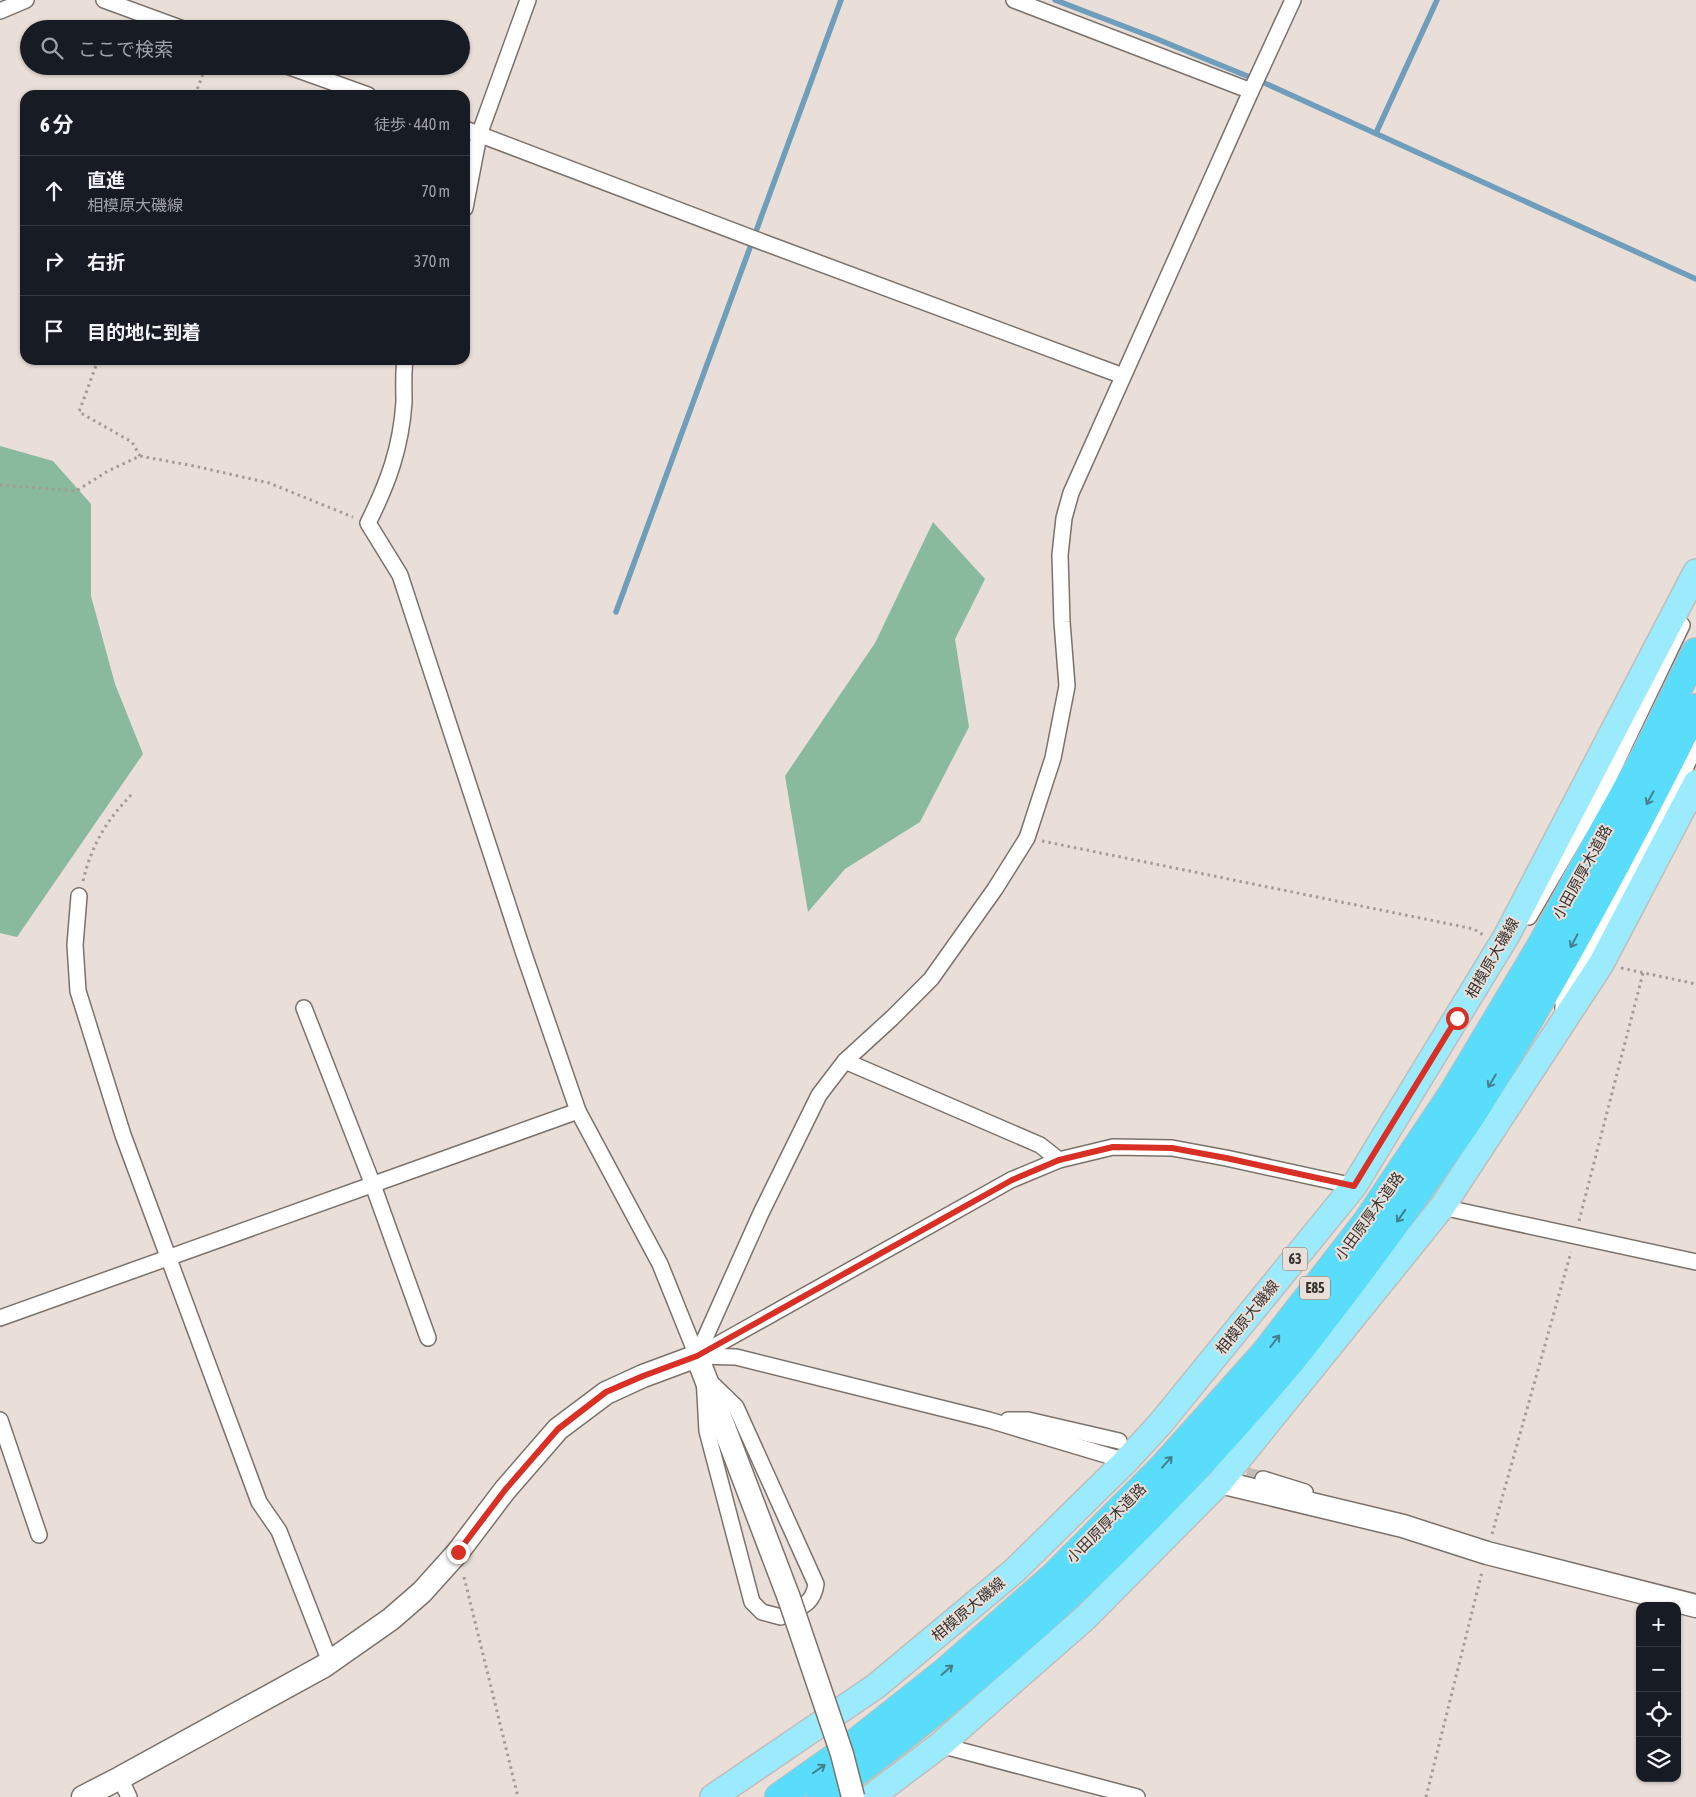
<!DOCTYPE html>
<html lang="ja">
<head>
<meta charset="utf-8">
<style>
  :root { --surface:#171b24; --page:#242831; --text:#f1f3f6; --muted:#9ea1a6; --line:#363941 }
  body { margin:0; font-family:"Asap Condensed","Noto Sans JP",sans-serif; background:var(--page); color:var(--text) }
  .controls { position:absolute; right:15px; bottom:15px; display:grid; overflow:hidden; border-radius:10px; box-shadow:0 1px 4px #0004 }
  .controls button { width:45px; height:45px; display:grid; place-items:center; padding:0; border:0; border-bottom:1px solid var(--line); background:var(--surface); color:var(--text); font:25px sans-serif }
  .stop { position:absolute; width:15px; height:15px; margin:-11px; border:4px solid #d93025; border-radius:50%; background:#fff }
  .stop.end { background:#d93025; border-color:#fff; box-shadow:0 1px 5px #0008 }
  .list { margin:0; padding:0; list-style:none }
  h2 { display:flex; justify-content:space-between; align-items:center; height:65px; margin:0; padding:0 20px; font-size:21px }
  h2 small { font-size:16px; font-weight:400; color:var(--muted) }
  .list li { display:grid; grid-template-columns:32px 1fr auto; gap:15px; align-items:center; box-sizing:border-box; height:70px; padding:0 20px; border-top:1px solid var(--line) }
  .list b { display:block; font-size:19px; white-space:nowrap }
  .list p { margin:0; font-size:16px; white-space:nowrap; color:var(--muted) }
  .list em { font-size:16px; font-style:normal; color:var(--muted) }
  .icon { flex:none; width:28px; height:28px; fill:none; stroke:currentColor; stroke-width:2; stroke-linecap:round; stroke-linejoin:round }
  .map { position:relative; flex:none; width:1696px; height:1797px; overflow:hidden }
  .search { position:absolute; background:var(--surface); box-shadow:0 1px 4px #0004; left:20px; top:20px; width:450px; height:55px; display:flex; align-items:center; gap:12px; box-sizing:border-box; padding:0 18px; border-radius:28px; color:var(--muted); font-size:19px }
  .panel { position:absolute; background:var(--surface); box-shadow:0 1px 4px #0004; left:20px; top:90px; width:450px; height:275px; border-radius:15px }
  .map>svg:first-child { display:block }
  .forest { fill:#89ba9d }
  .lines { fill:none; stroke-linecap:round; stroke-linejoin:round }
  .stream { stroke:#6e9ebb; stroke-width:5.5 }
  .street-tunnel { stroke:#c5bcb6; stroke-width:15; stroke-dasharray:15 8; stroke-linecap:butt }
  .street-casing { stroke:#7b726c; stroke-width:18 }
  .secondary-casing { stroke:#7b726c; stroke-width:25 }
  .primary-casing { stroke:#bfbebd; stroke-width:28 }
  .highway-casing { stroke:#bfbebd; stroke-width:30 }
  .path { stroke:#a49c97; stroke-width:3; stroke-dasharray:2.5 4; stroke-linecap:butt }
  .street { stroke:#fff; stroke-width:15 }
  .secondary { stroke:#fff; stroke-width:22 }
  .primary { stroke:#9bebfd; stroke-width:25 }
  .highway { stroke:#59ddfb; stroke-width:28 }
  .secondary-bridge-casing { stroke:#7b726c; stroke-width:25; stroke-linecap:butt }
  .secondary-bridge { stroke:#fff; stroke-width:22 }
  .oneway { stroke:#467f8b }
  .route { stroke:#d93025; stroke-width:6 }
  .labels { text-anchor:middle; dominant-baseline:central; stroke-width:4; stroke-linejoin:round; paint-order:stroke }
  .shield { fill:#e9ded8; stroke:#6c6662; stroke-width:1 }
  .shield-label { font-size:14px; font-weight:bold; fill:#373330 }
  .street-label { font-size:15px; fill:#373330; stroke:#e9ded8 }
</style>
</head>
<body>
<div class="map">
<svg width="1696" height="1797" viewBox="0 0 1696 1797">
  <rect width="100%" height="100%" fill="#e9ded8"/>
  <g class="forest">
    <polygon points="0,446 53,461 91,504 91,596 115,684 143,754 17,937 0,933"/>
    <polygon points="933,522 985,579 955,639 969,727 920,822 845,869 808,912 785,776 875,643"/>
  </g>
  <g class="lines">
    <g class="stream">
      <polyline points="1055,0 1152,37 1269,85 1696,279"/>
      <polyline points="1376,133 1437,0"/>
      <polyline points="616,612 841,0"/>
    </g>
    <polyline class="street-tunnel" points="1224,1469 1263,1479"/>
    <defs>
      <g id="street">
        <polyline points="104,0 183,29"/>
        <polyline points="1014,0 1251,91"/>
        <polyline points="0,11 26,0"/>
        <polyline points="287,66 368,95"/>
        <polyline points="465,129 765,243 1123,376"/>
        <polyline points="465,208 479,135 528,0"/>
        <path d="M405,360C403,374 404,388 404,402C401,448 388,483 368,523L400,575L524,954L578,1111L660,1264L697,1356"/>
        <polyline points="79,896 75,945 78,991 123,1135 259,1502 279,1531 330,1662"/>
        <polyline points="1529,917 1604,788 1682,625"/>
        <polyline points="304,1008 373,1185 428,1338"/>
        <polyline points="1563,1009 1563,1000 1664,811 1696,746"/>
        <polyline points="845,1061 1040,1145 1059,1160"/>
        <polyline points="1442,1207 1696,1262"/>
        <polyline points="0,1318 578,1111"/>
        <polyline points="697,1356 761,1213 819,1095 845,1061 892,1018 931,979 995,889 1027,838 1053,758 1067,686 1062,622 1060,555 1064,518 1071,493 1251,91 1293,0"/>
        <polyline points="697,1356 1011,1180 1059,1160 1113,1147 1172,1148 1226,1158 1354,1186"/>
        <polyline points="697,1356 736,1357 989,1420 1126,1461"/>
        <path d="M704,1376L736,1407L816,1584C813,1606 799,1607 781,1617L762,1612L752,1602L707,1431Z"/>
        <polyline points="0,1420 39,1535"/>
        <polyline points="1008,1420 1028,1420 1119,1441"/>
        <polyline points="1263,1479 1305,1492"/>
        <polyline points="940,1745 1137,1797"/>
        <polyline points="120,1778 129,1797"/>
      </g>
      <g id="secondary">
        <polyline points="1220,1482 1403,1526 1487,1553 1696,1606"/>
        <polyline points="83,1797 120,1778 324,1666 391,1619 422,1592 458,1552 505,1490 558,1429 606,1393 643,1376 697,1356 789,1598"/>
      </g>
      <g id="primary">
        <polyline points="713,1797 876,1686 1014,1571 1126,1461 1160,1424 1354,1186 1507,935 1696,572"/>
        <polyline points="871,1797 940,1745 1085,1618 1220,1482 1442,1207 1601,964 1696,783"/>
      </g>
      <g id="highway">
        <polyline points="779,1797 854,1744 945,1672 1053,1577 1163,1467 1265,1353 1366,1223 1453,1093 1541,946 1643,760 1696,652"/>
        <path d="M821,1797C993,1676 1147,1530 1284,1369C1305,1344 1325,1317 1345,1291C1377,1249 1407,1207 1437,1164C1450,1145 1465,1126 1477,1106C1557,977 1629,843 1696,708"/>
      </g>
    </defs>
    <use href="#street" class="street-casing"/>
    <use href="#secondary" class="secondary-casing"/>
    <use href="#primary" class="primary-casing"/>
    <use href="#highway" class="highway-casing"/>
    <g class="path">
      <polyline points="195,95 206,66"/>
      <polyline points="98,360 79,412 132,442 140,456"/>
      <polyline points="0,485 76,491 108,471 140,456 194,466 269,483 353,517"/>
      <polyline points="1042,841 1474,929 1483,935"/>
      <path d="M83,881C92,844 106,821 132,794"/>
      <polyline points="1621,968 1696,984"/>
      <polyline points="1579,1221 1643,973"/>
      <polyline points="1492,1534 1571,1252"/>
      <polyline points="464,1577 518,1797"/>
      <polyline points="1426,1797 1482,1572"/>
    </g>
    <use href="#street" class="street"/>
    <use href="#secondary" class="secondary"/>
    <use href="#primary" class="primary"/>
    <use href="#highway" class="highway"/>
    <defs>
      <polyline id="secondary-bridge" points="789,1598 842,1754 853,1797"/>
    </defs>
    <use href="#secondary-bridge" class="secondary-bridge-casing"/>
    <use href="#secondary-bridge" class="secondary-bridge"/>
  </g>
  <defs><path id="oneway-shaft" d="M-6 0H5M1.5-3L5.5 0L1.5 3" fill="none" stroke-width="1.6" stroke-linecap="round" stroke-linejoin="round" transform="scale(1.25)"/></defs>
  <g class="oneway">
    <use href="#oneway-shaft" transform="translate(1650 798) rotate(118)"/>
    <use href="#oneway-shaft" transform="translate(1574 941) rotate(118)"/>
    <use href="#oneway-shaft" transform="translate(1492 1081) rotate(121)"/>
    <use href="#oneway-shaft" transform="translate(1401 1216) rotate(125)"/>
    <use href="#oneway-shaft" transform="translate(1275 1341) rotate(-52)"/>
    <use href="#oneway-shaft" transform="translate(1167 1462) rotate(-48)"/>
    <use href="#oneway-shaft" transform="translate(947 1670) rotate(-41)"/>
    <use href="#oneway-shaft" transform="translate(819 1769) rotate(-35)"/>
  </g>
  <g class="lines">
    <polyline class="route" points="458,1552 505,1490 558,1429 606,1392 643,1376 697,1356 1012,1180 1059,1160 1113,1147 1172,1148 1226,1158 1354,1186 1457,1018"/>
  </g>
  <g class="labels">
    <g class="shield">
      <rect x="1282.5" y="1247.5" width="25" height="23" rx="4"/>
      <rect x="1300" y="1276.5" width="30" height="23" rx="4"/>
    </g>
    <g class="shield-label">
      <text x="1295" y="1259">63</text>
      <text x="1315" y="1288">E85</text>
    </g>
    <g class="street-label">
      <text transform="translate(1582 872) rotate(-61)">小田原厚木道路</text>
      <text transform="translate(1492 958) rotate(-60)">相模原大磯線</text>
      <text transform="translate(1369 1216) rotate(-54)">小田原厚木道路</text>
      <text transform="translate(1247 1317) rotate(-51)">相模原大磯線</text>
      <text transform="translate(1106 1523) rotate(-45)">小田原厚木道路</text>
      <text transform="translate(968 1609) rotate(-40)">相模原大磯線</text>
    </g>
  </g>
</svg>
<div class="controls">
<button>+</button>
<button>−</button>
<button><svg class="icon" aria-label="locate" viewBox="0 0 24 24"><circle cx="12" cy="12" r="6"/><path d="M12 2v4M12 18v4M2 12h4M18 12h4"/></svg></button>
<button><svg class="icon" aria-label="layers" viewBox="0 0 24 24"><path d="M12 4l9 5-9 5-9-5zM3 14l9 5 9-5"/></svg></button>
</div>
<div class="stop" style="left:1457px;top:1018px"></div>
<div class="stop end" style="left:458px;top:1552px"></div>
<div class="search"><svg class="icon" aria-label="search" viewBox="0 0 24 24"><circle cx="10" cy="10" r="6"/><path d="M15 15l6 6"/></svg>ここで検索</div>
<section class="panel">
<h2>6 分<small>徒歩 · 440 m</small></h2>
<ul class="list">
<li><svg class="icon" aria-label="ahead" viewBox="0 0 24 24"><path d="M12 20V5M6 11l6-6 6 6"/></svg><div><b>直進</b><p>相模原大磯線</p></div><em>70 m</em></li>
<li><svg class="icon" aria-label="right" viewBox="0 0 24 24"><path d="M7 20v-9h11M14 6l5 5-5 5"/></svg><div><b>右折</b></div><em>370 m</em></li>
<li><svg class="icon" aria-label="arrive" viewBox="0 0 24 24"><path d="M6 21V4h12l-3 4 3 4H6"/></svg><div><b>目的地に到着</b></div></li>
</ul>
</section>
</div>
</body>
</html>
